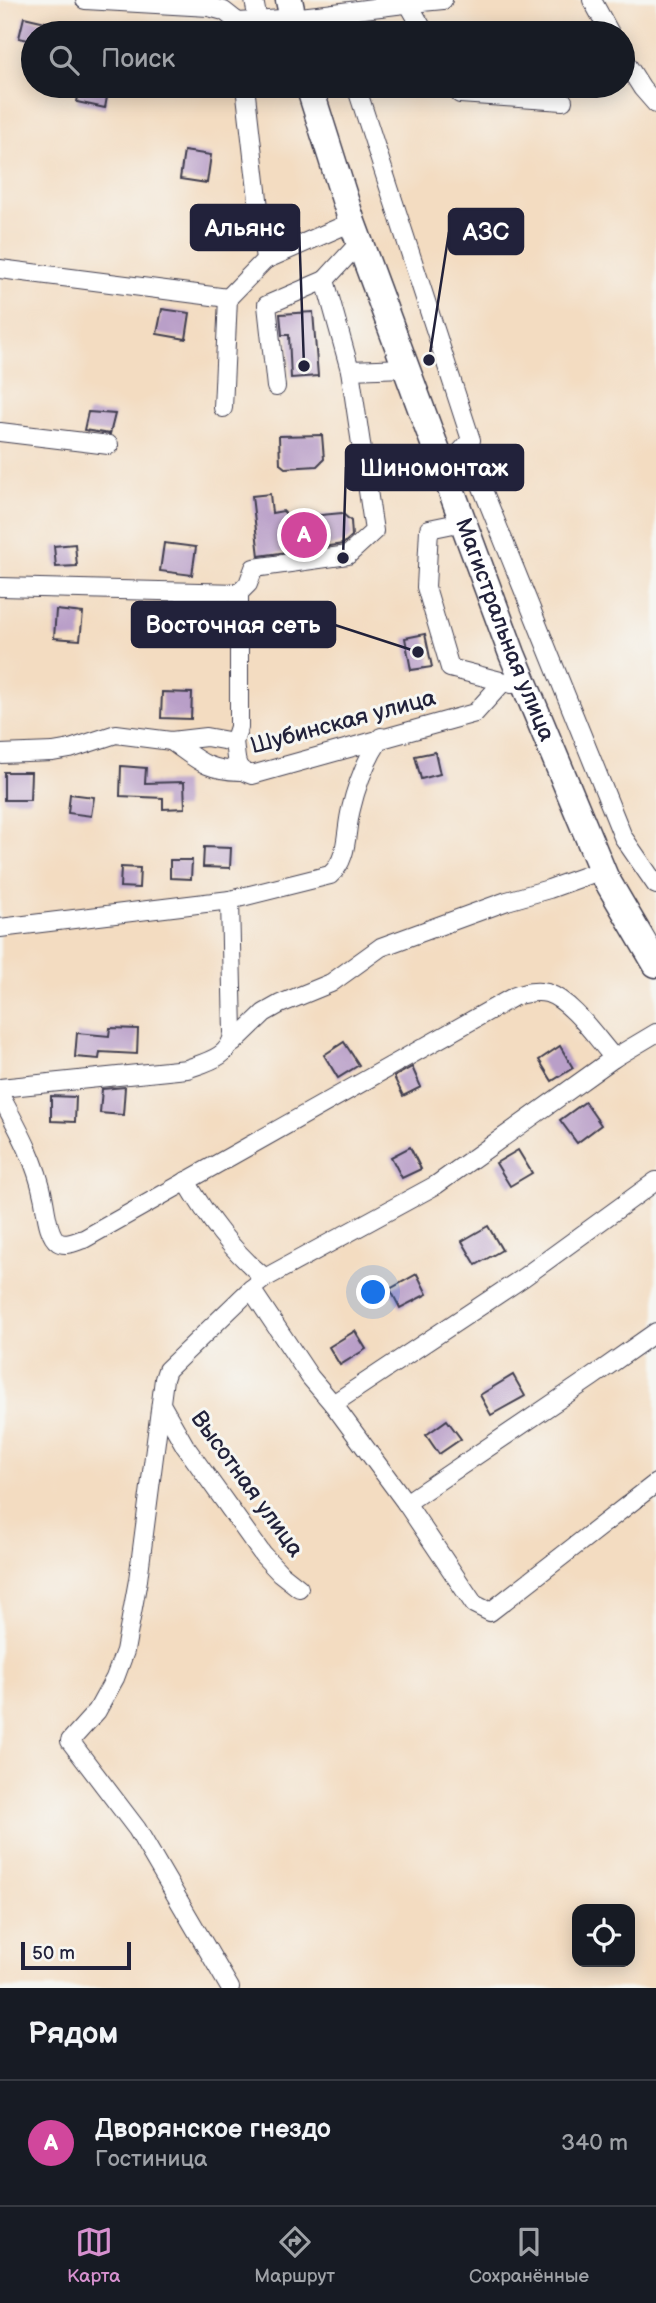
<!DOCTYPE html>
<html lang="ru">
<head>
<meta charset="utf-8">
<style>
  :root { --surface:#171b24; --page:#20242c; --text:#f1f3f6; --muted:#9ea1a6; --line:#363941; --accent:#d690ce }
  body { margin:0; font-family:"Balsamiq Sans",sans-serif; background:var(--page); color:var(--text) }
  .controls { position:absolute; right:21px; bottom:21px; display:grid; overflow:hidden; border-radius:14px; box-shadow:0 4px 18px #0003 }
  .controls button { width:63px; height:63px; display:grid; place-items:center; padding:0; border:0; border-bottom:2px solid var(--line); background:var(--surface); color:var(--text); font:35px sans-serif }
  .scale { position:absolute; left:21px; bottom:18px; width:110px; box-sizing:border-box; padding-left:7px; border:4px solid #22223b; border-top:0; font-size:19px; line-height:24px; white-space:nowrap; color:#22223b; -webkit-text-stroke:5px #f6f6f2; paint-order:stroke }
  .you { position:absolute; left:374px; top:1293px; width:24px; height:24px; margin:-18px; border:5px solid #fff; border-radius:50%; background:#1a73e8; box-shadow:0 0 0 10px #1a73e833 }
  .badge { display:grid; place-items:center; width:46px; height:46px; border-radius:50%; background:var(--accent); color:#fff; font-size:23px; font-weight:700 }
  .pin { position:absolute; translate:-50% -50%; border:4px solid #fff; box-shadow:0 2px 7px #0006 }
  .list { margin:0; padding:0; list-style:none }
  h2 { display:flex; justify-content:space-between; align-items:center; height:91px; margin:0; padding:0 28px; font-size:30px }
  h2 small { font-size:23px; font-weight:400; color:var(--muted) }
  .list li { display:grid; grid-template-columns:46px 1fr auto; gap:21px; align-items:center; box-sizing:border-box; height:126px; padding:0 28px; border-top:2px solid var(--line) }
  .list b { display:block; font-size:26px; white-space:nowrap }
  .list p { margin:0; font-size:23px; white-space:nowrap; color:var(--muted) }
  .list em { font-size:23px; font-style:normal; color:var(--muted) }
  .icon { flex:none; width:38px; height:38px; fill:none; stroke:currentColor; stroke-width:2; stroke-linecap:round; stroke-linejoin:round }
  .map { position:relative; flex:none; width:656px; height:1988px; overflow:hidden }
  .search { position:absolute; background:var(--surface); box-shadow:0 4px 18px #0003; left:21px; right:21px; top:21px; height:77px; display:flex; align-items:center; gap:18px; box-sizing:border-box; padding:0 24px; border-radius:38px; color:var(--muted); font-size:26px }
  .sheet { height:217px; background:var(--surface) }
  nav { display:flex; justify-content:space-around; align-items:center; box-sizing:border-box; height:98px; border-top:2px solid var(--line); background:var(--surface); font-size:19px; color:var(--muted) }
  nav a { display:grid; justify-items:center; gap:4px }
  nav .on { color:var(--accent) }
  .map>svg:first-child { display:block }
  .building { fill:#b99fc8 }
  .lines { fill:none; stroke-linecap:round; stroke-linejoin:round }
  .minor-casing { stroke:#413e4f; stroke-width:20 }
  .highway-casing { stroke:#413e4f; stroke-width:29 }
  .minor { stroke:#fff; stroke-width:18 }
  .highway { stroke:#fff; stroke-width:26 }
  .labels { text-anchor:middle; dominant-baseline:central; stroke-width:6; stroke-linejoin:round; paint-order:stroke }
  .street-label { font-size:23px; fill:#22223b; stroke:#f6f6f2 }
  .leader { fill:none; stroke:#22223b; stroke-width:2.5 }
  .callout-dot { fill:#22223b; stroke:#f6f6f2; stroke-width:2.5 }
  .callout { fill:#22223b; stroke:#22223b; stroke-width:2.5 }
  .callout-label { font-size:24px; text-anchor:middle; font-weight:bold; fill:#fff }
</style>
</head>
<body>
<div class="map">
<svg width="656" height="1988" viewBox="0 0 656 1988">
  <rect width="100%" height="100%" fill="#f6f6f2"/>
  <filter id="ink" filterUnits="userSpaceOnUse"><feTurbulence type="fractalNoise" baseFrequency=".0143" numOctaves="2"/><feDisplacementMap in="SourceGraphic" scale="14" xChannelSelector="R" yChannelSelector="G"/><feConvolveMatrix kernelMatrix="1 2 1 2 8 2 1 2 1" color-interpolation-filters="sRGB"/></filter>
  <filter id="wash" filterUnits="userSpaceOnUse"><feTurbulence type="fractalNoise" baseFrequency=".00686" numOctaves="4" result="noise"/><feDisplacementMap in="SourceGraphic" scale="28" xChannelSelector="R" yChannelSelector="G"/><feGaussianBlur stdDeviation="1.57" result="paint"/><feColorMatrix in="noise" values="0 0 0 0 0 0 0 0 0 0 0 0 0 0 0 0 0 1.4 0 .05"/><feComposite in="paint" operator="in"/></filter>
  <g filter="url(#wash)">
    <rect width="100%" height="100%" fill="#f3dcc1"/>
    <g id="blocks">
      <g class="building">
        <polygon points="24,17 50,23 48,33 33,33 33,41 19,38"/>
        <polygon points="80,86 109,86 105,108 77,102"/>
        <polygon points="184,151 211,155 207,183 180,179"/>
        <polygon points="162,309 190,313 186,339 157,334"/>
        <polygon points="313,312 318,376 291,378 289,335 282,335 280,314"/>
        <polygon points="88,412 115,414 110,434 84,430"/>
        <polygon points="322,435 324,459 317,466 285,468 280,464 279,436"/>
        <polygon points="270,494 272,513 283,511 290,518 342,513 351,521 352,536 343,544 259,556 252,496"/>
        <polygon points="164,543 196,547 192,575 160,571"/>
        <polygon points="75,544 77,566 56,567 54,546"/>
        <polygon points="56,610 83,613 80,640 54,638"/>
        <polygon points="425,634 432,667 411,670 405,638"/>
        <polygon points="162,692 192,693 191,719 161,718"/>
        <polygon points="435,752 440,774 421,779 415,756"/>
        <polygon points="121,766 146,768 145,783 184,782 185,808 163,809 163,798 120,796"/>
        <polygon points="4,772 31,772 30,800 4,800"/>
        <polygon points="70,794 94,797 91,816 68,813"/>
        <polygon points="204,847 231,848 230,868 203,867"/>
        <polygon points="170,860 192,860 191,879 170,878"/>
        <polygon points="121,867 140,868 139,888 120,887"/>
        <polygon points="110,1028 138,1029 137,1054 100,1052 99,1059 75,1057 77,1033 109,1036"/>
        <polygon points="344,1042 359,1065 338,1078 324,1055"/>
        <polygon points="560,1046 573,1068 552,1081 539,1060"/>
        <polygon points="412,1067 421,1087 403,1096 394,1077"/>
        <polygon points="125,1087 123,1115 100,1113 102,1089"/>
        <polygon points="51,1096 76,1097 75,1122 51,1121"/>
        <polygon points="585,1102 601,1125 577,1143 560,1120"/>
        <polygon points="410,1147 421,1169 402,1178 391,1157"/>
        <polygon points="518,1150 532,1173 510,1186 496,1163"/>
        <polygon points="488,1226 502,1250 476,1265 462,1241"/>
        <polygon points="417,1274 427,1294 400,1308 390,1289"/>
        <polygon points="355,1331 366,1349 340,1365 329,1347"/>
        <polygon points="513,1375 525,1396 491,1415 480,1395"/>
        <polygon points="447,1420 461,1439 439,1454 426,1435"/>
      </g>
    </g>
  </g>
  <g filter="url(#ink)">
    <use href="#blocks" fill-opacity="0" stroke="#413e4f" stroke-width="2"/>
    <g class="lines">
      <defs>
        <g id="minor">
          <path d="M85,0L209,7L224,11L238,22C307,19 374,6 443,0"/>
          <polyline points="254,0 258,21"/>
          <polyline points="592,0 610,33"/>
          <polyline points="408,3 425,33"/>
          <polyline points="333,13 339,33"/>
          <polyline points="623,58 642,88 656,104"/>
          <polyline points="356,86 471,440 444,471"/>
          <polyline points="455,86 460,94 563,101"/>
          <polyline points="265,260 352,222"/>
          <polyline points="0,269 228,298"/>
          <polyline points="325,280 359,243"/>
          <polyline points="350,370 405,368"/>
          <polyline points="223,408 228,298 265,260 245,86"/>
          <polyline points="0,432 109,445"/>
          <polyline points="444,471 475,470 623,837 656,885"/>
          <polyline points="463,522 429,529 426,587 450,668 512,684"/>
          <polyline points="0,587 239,593 248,584 254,568 348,555 374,531 350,370 325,280 267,305 276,387"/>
          <path d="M171,741C198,760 205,770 240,771"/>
          <polyline points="234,742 239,727 239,593"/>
          <path d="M0,754L53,752L70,749L116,734L171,741L206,737L234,742C237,759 233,770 252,775L475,713L503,682"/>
          <polyline points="0,928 230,900"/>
          <polyline points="233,1043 264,1013 280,1004 331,983 381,947 507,901 549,889 602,870"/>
          <path d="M0,1088L187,1069C206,1062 231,1057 233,1033L230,900L330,875C349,859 345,832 351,809C357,783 366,760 381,737"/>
          <path d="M0,1095C17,1127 36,1160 43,1196C46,1208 47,1234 58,1242C66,1247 76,1241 84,1239L515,996C525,993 536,990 547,993C572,1001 597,1039 614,1058"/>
          <path d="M186,1181C208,1218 231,1250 265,1278"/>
          <polyline points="656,1181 524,1277 333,1404 406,1503 592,1377 656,1332"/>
          <polyline points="251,1289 310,1377 333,1404"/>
          <polyline points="161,1404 185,1446 263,1555 280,1573 299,1588"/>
          <polyline points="406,1503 474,1604 490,1612 656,1483"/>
          <polyline points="230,1988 137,1829 70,1741 97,1711 115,1678 125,1651 138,1580 164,1379 167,1370 251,1289 265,1278 436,1185 614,1058 656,1033"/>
        </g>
        <g id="highway">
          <polyline points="289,0 296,33"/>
          <path id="s1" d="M309,86L352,222L512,654L605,877L656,964"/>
        </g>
      </defs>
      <use href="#minor" class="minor-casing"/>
      <use href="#highway" class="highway-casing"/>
      <use href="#minor" class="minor"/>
      <use href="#highway" class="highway"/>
    </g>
  </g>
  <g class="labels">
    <g class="street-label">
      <text stroke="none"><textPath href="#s1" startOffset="578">Магистральная улица</textPath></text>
      <text transform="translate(343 722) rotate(-15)">Шубинская улица</text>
      <text transform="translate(247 1484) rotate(54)">Высотная улица</text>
    </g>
  </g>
  <path class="leader" d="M304 366L299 227M429 360L449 232M343 558L346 467M418 652L335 625"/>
  <g class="callout-dot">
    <circle cx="304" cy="366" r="7"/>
    <circle cx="429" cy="360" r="7"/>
    <circle cx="343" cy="558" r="7"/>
    <circle cx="418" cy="652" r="7"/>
  </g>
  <g class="callout">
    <rect x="191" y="205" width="108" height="45" rx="7"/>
    <rect x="449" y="209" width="74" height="45" rx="7"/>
    <rect x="346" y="445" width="177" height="45" rx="7"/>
    <rect x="132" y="602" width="203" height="45" rx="7"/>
  </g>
  <g class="callout-label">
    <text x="245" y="236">Альянс</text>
    <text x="486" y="240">АЗС</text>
    <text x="434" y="476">Шиномонтаж</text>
    <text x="233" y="633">Восточная сеть</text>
  </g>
</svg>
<div class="controls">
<button><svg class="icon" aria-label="locate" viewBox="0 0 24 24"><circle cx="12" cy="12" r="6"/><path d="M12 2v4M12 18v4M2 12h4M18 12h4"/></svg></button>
</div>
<div class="scale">50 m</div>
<div class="you"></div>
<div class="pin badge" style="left:304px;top:535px;background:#d1479c">A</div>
<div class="search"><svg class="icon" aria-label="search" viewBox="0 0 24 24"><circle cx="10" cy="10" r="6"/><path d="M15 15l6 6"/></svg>Поиск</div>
</div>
<section class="sheet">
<h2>Рядом<small></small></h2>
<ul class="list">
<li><span class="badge" style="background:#d1479c">A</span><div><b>Дворянское гнездо</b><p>Гостиница</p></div><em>340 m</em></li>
</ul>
</section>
<nav>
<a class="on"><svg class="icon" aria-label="map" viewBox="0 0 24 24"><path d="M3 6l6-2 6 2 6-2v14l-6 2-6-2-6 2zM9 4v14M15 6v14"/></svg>Карта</a>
<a><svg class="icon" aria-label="directions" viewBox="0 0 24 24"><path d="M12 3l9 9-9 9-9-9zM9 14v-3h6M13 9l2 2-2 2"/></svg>Маршрут</a>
<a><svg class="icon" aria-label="saved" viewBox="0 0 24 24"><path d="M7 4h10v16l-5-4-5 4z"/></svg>Сохранённые</a>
</nav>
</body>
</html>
